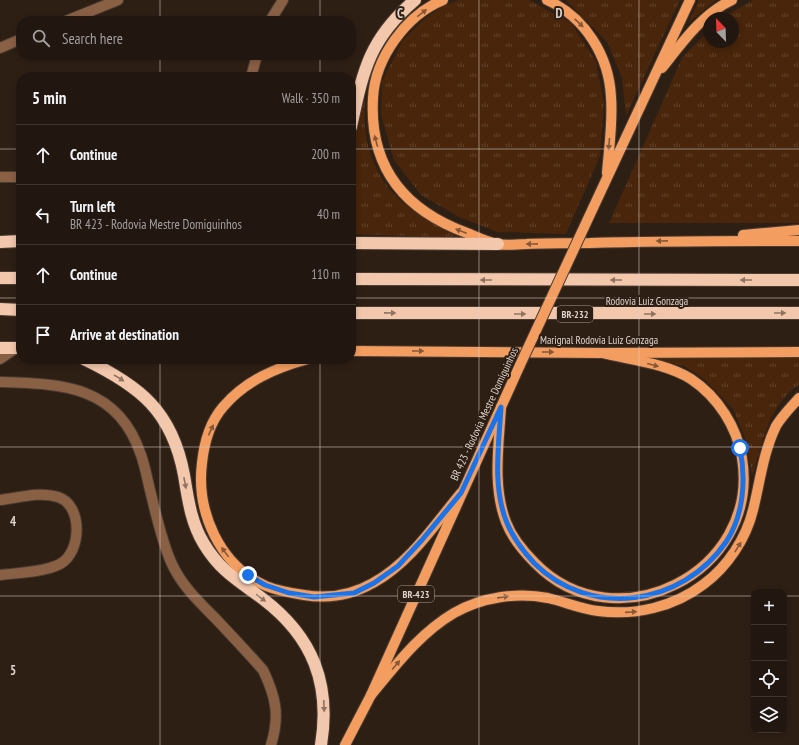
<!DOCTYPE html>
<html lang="en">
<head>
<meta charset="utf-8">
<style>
  :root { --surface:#221710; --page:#2e241e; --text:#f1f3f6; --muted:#a29f9f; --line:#3f3630 }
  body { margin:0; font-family:"PT Sans Narrow",sans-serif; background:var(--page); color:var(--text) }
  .controls { position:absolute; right:12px; bottom:12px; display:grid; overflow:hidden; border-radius:8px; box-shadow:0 2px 6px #0003 }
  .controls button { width:36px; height:36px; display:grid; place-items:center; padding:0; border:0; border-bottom:1px solid var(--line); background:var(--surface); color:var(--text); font:20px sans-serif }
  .compass { position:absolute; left:703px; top:12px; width:36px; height:36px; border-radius:50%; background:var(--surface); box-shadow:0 2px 6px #0003; rotate:337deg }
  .stop { position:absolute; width:12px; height:12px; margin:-9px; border:3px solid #1a73e8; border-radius:50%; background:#fff }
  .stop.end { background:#1a73e8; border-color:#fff; box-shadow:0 1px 4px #0008 }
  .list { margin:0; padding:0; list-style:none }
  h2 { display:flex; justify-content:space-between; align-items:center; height:52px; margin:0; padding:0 16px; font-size:17px }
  h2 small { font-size:13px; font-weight:400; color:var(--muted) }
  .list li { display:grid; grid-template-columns:26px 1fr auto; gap:12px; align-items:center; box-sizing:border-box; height:60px; padding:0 16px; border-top:1px solid var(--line) }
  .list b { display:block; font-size:15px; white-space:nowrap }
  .list p { margin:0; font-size:13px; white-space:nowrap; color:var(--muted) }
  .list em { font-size:13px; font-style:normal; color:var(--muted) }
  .icon { flex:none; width:22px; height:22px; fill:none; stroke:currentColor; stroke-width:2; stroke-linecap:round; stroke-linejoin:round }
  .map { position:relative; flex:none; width:799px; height:745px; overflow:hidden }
  .search { position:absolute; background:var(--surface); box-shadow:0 2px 6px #0003; left:16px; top:16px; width:340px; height:44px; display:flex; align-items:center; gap:10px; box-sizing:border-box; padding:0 14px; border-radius:16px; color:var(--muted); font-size:15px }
  .panel { position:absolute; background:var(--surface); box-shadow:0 2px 6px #0003; left:16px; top:72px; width:340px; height:292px; border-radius:16px }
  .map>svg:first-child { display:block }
  .grass { fill:url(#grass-tufts) }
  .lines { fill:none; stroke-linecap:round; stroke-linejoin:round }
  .minor-casing { stroke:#4a3c32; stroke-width:12 }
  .major-casing { stroke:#4a3c32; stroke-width:12 }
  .highway-casing { stroke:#4a3c32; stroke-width:14 }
  .minor { stroke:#8a6045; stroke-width:10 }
  .major { stroke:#f39d60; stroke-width:10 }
  .highway { stroke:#f2c7ac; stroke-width:12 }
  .major-bridge-casing { stroke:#4a3c32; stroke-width:12; stroke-linecap:butt }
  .major-bridge { stroke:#f39d60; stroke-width:10 }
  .oneway { fill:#875837 }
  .oneway2 { fill:#907360 }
  .route { stroke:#1a73e8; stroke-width:5 }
  .grid { fill:none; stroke:#ded3cc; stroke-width:1; stroke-opacity:0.55 }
  .labels { text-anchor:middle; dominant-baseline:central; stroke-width:4; stroke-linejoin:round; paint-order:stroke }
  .shield { fill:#2e1f15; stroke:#a99d95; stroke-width:1 }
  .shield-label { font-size:10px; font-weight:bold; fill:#ded3cc }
  .street-label { font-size:11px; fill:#ded3cc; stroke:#2e1f15 }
  .grid-label { font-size:13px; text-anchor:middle; font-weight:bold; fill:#ded3cc; stroke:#2e1f15; stroke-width:4; stroke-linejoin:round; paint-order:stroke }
</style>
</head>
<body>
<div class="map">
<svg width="799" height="745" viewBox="0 0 799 745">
  <defs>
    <pattern id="grass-tufts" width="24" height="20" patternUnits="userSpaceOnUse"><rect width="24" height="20" fill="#48250b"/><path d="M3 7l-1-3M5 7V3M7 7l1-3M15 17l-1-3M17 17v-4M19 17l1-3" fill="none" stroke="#62442d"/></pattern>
  </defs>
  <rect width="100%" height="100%" fill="#2e1f15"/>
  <g class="grass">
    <polygon points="459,0 529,0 571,23 596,61 604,104 600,156 566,234 498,232 461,218 421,195 394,160 381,115 382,81 403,40 423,20 441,7"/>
    <polygon points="566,0 680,0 626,116 622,78 607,42"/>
    <polygon points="699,0 716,0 688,23"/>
    <polygon points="753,0 799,0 799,223 609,223 683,56 709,31 709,42 733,42 733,18 722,18"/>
    <path d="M365,93C365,106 364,122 366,135C377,195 414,214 464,238L351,234V153Z"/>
    <path d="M799,357V385C769,404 762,445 752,476L745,438L733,409L704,379L684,366L654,359Z"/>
  </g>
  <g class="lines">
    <defs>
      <g id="minor">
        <polyline points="66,21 118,0"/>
        <polyline points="270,21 283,0"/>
        <polyline points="0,48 21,39"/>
        <polyline points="251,77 257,55"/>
        <polyline points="0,177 21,177"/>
        <polyline points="0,359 16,348"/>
        <path d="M0,382C62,384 118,385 141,455C145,466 147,478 150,490C156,514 161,539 171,562C181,585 199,602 216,619C232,636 248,653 263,670C276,697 280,716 271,745"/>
        <path d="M0,500C18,498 40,491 58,497C83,505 82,552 60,564C45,572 17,573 0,575"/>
      </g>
      <g id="major">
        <path d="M443,0C406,15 375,58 373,98C369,167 404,210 467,233C477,237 487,242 497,244C506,246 517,244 526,244C547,243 569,243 590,243C660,241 729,241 799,241"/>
        <path d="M547,0C585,17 609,56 611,97C613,122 609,148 607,173"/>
        <path d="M662,68C682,43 702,14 732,0"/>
        <polyline points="593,208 690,0"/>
        <polyline points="743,235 799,230"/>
        <polyline points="351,351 602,353 799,352"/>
        <path d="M308,359C275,368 245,381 223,407C210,422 204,444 202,463C196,511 219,565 266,586C278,591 291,593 304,595C328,599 352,595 373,583C410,563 435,524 461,493"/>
        <path d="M501,407C499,444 492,486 506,522C512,538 523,551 535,563C615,645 761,573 742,458C737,427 718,397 691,379C666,363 630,360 602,353"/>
        <path d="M371,695C396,665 420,633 454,613C482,597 517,592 548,598C565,602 581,609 598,611C635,616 674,607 704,584C727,567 746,539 753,510C760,482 763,453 776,426C782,416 791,407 799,398"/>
        <polyline points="345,745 371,695 520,365"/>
      </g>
      <g id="highway">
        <path d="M351,127C363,71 369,39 415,0"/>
        <polyline points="0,242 21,241"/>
        <polyline points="351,243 498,244"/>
        <polyline points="0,278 21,278"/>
        <polyline points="351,279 799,280"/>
        <polyline points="0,309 21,310"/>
        <polyline points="351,313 799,313"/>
        <polyline points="0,348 21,348"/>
        <path d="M84,359C140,386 172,411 184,475C188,499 191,523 204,544C221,572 239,581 263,599C313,637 331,684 321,745"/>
      </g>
    </defs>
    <use href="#minor" class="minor-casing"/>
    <use href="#major" class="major-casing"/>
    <use href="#highway" class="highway-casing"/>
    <use href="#minor" class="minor"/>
    <use href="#major" class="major"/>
    <use href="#highway" class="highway"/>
    <defs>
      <polyline id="major-bridge" points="520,365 593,208"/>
    </defs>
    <use href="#major-bridge" class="major-bridge-casing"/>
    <use href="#major-bridge" class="major-bridge"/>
  </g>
  <defs><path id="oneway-solid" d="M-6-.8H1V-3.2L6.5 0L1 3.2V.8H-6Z"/></defs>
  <g class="oneway">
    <use href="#oneway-solid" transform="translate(422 13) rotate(-37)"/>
    <use href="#oneway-solid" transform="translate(579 23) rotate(43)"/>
    <use href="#oneway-solid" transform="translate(376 141) rotate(-105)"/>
    <use href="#oneway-solid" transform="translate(609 144) rotate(95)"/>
    <use href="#oneway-solid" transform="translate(461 231) rotate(-159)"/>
    <use href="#oneway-solid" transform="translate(662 241) rotate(179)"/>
    <use href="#oneway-solid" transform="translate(532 244) rotate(179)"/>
    <use href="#oneway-solid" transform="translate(418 351)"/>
    <use href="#oneway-solid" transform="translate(548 352)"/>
    <use href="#oneway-solid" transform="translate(653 365) rotate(15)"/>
    <use href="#oneway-solid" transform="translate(211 430) rotate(-65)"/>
    <use href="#oneway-solid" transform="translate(738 547) rotate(-58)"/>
    <use href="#oneway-solid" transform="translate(225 552) rotate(-126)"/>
    <use href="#oneway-solid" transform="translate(503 597) rotate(-8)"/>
    <use href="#oneway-solid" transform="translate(631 612) rotate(-4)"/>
    <use href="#oneway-solid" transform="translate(396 665) rotate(-50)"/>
  </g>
  <g class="oneway2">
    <use href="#oneway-solid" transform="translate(486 280) rotate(-180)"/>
    <use href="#oneway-solid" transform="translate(616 280) rotate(180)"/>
    <use href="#oneway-solid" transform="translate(746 280) rotate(180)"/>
    <use href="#oneway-solid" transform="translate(390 313) rotate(1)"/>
    <use href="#oneway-solid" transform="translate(780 313)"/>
    <use href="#oneway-solid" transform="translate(520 314)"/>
    <use href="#oneway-solid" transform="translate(650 314)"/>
    <use href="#oneway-solid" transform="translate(119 378) rotate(32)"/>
    <use href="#oneway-solid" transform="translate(185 483) rotate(79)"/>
    <use href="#oneway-solid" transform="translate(261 598) rotate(36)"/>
    <use href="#oneway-solid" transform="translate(324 706) rotate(88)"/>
  </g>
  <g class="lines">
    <path class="route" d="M248,575L265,585L289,593L314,597L354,593L374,583L398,566L422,540L461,493L501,407C499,444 492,487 507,523C513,538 523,551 534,563C590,619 682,606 726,542C744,515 746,479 740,448"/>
  </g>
  <path class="grid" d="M160,0V21M320,0V21M479,0V745M639,0V745M160,55V77M320,55V77M0,149H21M351,149H799M0,298H21M351,298H799M160,359V745M320,359V745M0,447H799M0,596H754M784,596H799"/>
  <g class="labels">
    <g class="shield">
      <rect x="557" y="306" width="36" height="16" rx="3"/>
      <rect x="398" y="586" width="36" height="16" rx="3"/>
    </g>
    <g class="shield-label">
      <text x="575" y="314">BR-232</text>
      <text x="416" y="594">BR-423</text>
    </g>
    <g class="street-label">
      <text x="647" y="301">Rodovia Luiz Gonzaga</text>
      <text x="599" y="340">Marignal Rodovia Luiz Gonzaga</text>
      <text transform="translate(484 414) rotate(-65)">BR 423 - Rodovia Mestre Domiguinhos</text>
    </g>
  </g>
  <g class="grid-label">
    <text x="400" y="18">C</text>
    <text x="559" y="18">D</text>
    <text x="13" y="526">4</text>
    <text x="13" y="675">5</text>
  </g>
</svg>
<div class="controls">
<button>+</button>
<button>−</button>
<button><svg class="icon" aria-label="locate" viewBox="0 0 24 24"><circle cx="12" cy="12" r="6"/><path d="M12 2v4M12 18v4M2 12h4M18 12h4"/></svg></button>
<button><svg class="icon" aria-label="layers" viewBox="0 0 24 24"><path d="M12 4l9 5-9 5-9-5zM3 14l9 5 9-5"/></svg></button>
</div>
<svg class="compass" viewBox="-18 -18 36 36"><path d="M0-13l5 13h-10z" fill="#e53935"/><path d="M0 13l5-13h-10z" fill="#a29f9f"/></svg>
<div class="stop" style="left:740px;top:448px"></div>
<div class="stop end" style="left:248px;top:575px"></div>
<div class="search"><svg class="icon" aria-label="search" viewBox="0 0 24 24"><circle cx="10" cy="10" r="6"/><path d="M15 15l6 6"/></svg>Search here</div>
<section class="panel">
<h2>5 min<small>Walk · 350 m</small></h2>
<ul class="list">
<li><svg class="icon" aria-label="ahead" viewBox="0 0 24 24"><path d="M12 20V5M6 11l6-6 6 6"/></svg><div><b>Continue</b></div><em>200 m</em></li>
<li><svg class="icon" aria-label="left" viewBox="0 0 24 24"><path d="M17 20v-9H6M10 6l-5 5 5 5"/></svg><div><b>Turn left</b><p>BR 423 - Rodovia Mestre Domiguinhos</p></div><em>40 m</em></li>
<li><svg class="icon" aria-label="ahead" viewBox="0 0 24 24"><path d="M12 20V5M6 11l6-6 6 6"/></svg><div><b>Continue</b></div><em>110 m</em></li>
<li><svg class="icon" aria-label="arrive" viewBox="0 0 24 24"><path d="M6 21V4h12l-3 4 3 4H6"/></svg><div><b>Arrive at destination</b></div></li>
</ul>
</section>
</div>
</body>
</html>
